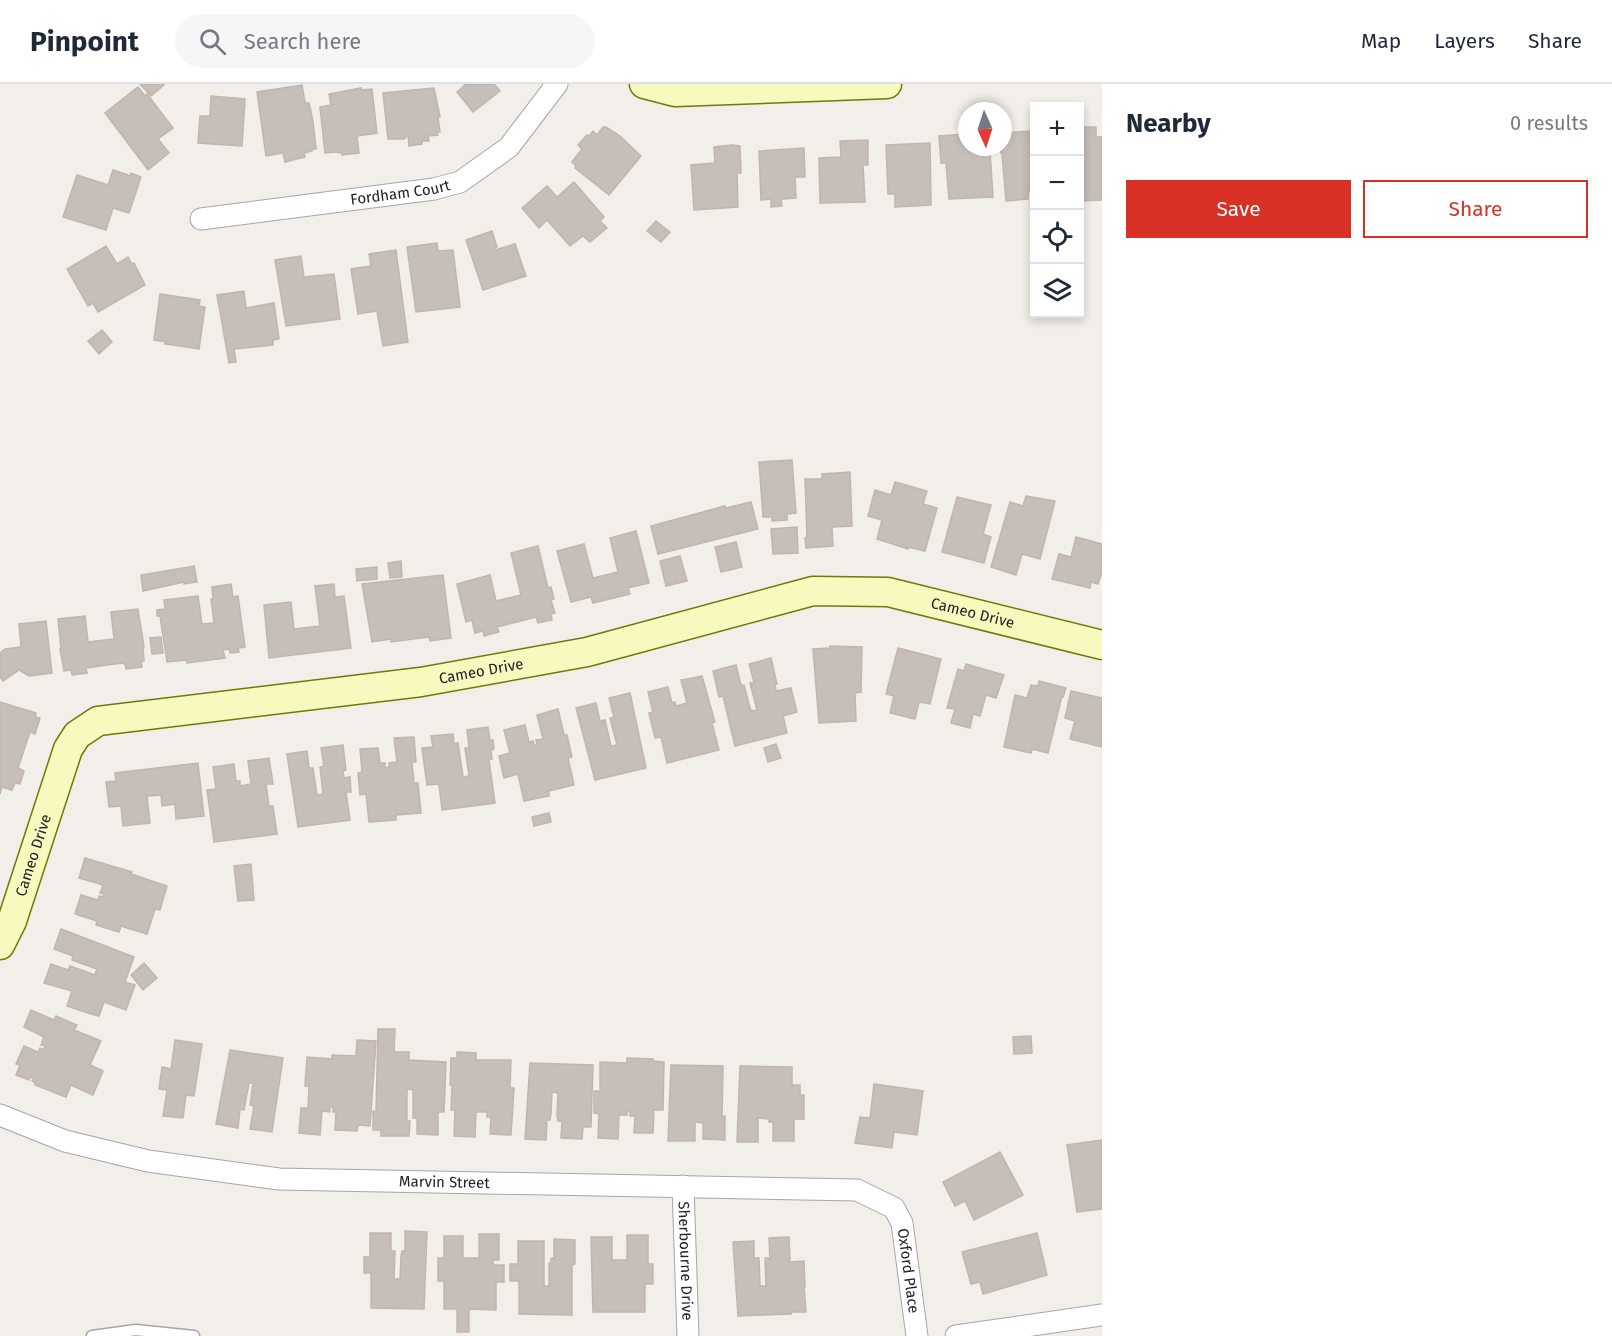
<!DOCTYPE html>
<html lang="en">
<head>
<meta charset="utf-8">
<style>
  :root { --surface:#fff; --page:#f6f6f7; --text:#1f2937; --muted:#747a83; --line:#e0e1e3; --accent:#d93025 }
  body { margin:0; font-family:"Fira Sans",sans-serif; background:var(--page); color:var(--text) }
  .controls { position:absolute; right:18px; top:18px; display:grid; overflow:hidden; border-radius:0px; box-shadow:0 3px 9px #0003 }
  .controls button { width:54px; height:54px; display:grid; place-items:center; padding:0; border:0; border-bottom:2px solid var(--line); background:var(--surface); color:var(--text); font:30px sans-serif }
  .compass { position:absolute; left:958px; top:18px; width:54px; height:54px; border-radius:50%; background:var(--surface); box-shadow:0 3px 9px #0003; rotate:177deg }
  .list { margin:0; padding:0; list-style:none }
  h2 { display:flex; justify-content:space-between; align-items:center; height:78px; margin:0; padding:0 24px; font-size:26px }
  h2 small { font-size:20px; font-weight:400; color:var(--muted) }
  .actions { display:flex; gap:12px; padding:18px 24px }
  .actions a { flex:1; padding:14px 0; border:2px solid var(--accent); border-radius:0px; text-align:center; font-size:21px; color:var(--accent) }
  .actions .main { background:var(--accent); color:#fff }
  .icon { flex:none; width:33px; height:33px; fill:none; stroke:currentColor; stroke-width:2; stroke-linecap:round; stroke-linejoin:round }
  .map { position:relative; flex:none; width:1102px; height:1252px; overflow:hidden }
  header { display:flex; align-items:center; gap:36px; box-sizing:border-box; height:84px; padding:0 30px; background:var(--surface); border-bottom:2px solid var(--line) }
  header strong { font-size:28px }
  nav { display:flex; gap:33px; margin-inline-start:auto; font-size:21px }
  .search { width:420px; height:54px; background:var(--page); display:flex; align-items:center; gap:15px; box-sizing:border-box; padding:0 21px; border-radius:33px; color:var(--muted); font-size:22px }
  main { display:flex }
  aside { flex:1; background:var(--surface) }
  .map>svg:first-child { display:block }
  .building { fill:#c6beb8; stroke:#c3b5ab; stroke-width:1.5 }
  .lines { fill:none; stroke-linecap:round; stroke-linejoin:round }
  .lane-casing { stroke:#a6a6a6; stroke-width:13 }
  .street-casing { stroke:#a6a6a6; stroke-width:23 }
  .secondary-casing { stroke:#717a07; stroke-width:31 }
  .lane { stroke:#fff; stroke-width:10 }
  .street { stroke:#fff; stroke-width:21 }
  .secondary { stroke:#f8f9bf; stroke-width:28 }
  .labels { text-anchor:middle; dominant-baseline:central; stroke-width:5; stroke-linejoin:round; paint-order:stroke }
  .street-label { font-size:15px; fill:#222; stroke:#fff }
</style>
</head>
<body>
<header>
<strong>Pinpoint</strong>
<div class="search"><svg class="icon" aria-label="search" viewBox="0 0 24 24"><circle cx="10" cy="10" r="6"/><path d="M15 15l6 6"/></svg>Search here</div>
<nav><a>Map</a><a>Layers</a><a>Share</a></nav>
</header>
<main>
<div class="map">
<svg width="1102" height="1252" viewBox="0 0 1102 1252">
  <rect width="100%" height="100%" fill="#f2eee9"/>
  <g class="building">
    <polygon points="140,0 163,0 164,1 151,12"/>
    <polygon points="464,0 494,0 500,7 473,28 457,8 465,1"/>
    <polygon points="302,1 305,19 309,19 313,37 316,65 312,65 312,67 304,69 305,73 285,78 283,69 266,72 257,8"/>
    <polygon points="138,3 145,12 147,10 173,44 158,55 169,69 148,86 105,29"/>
    <polygon points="361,4 361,6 372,5 377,49 357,52 359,69 342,71 342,69 335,68 325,69 320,23 331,21 329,10"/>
    <polygon points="434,4 440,33 438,33 440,48 437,48 438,51 428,52 429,57 422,57 422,60 409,62 408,51 404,55 388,55 383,9"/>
    <polygon points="211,12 245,15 242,62 198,59 200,32 210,32"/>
    <polygon points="603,43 606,43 620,52 641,72 609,111 575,84 576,82 572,78 582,65 578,61 587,51 589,52 593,47 597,51"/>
    <polygon points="1080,43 1096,43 1096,53 1102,53 1102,116 1080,117"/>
    <polygon points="1030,47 1031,63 1034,62 1034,107 1028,108 1028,115 1006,117 1002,69 1001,69 1000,63 1003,63 1003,49"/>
    <polygon points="966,50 968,68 990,67 993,113 949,115 946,79 941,79 939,52"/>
    <polygon points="868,56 868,81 863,81 865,118 820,119 819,74 841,73 840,57"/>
    <polygon points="930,59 931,121 895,123 895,110 888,110 886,61"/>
    <polygon points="732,61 740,62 741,89 737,89 738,123 694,126 691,81 715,79 714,63"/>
    <polygon points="804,64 805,93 795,93 796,114 781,115 782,122 771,123 771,115 761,116 759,67"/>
    <polygon points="113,86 131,92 131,89 141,93 129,129 113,124 106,146 63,133 77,91 108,101"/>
    <polygon points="574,98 604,133 600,137 607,144 590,158 583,152 570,162 547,136 539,144 522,124 547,102 557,113"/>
    <polygon points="656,137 670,148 661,158 647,147"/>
    <polygon points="492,147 497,163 495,163 495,166 515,160 526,192 483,206 466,156"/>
    <polygon points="437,159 438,167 453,166 460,223 416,228 407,163"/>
    <polygon points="106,162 117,180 128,173 132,180 134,179 145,201 98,228 93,219 88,222 67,185"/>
    <polygon points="396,166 408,258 383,262 377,227 358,230 351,185 371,182 369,170"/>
    <polygon points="301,172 304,193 334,190 340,235 286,242 275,176"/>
    <polygon points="244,207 246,224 274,219 279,255 273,256 273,261 234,265 236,278 229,279 217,211"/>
    <polygon points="160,210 200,216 199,222 205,223 199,265 165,260 166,258 154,256"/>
    <polygon points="102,246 112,258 99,270 88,257"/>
    <polygon points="792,376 796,429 787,430 787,436 772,437 772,433 763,433 759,378"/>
    <polygon points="850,388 852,442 832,443 833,462 806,464 805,454 807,453 805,395 822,395 822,390"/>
    <polygon points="895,398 927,407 923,420 937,424 925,467 908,463 908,465 877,455 882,436 868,432 875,406 891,411"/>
    <polygon points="1026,412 1055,417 1040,475 1022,470 1016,491 991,483 1010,418 1023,422"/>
    <polygon points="957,413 991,421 983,450 991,453 984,479 942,468"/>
    <polygon points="751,418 758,445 658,470 651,442 725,422 726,424"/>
    <polygon points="797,443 798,469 773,470 771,445"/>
    <polygon points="636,447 649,499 628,504 630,510 593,519 591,513 571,518 557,467 584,460 593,494 618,488 610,454"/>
    <polygon points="1076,453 1102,460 1101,491 1098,500 1091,498 1090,504 1052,495 1059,470 1071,473"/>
    <polygon points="736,458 742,483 721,488 715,463"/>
    <polygon points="538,462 548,504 551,503 554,515 551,516 555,529 551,530 552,536 538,539 536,533 497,543 499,548 484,552 483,547 475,549 472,536 466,538 457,500 490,491 496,517 521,511 511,469"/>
    <polygon points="680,472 687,497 666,502 660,477"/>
    <polygon points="401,477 402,493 390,494 388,479"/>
    <polygon points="194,482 197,498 184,500 184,498 143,507 141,491"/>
    <polygon points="377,483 377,495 357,497 356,485"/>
    <polygon points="443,491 451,554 430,557 429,553 391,558 391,555 372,558 362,500"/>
    <polygon points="231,500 233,513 238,512 245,563 238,564 239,568 230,569 229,565 223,566 225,574 187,579 187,576 167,578 160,532 157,532 157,526 165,525 164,516 198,512 202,540 214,539 211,515 213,515 212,503"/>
    <polygon points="334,500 335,513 344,512 351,564 269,574 264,521 291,518 294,545 320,542 315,502"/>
    <polygon points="138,525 144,563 143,564 144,577 141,577 142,583 126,585 125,580 122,579 86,584 87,589 72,591 71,586 64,587 60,565 61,565 58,535 85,532 88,558 114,555 111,528"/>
    <polygon points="46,537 52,589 29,592 19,586 3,597 0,593 0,569 5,565 21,563 19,540"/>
    <polygon points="161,553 163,569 152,570 150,554"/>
    <polygon points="830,562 862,563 861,608 855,609 856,637 819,639 813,565 830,564"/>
    <polygon points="898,564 941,575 930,620 919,618 915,635 890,629 894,612 886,610"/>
    <polygon points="771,574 777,600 775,600 776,607 791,604 797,628 783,632 787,649 735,662 723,612 719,613 713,587 736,581 741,601 744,601 751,627 757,626 750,599 754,598 749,580"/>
    <polygon points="966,580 1004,591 996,614 986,611 980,632 973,630 970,644 951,639 955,625 947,624 958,585 964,587"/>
    <polygon points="702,592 715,638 712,639 719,666 667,679 661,653 655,654 649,629 653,628 648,608 668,603 672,619 675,618 676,622 687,619 681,596"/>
    <polygon points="1039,597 1066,604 1063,613 1062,612 1048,669 1032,665 1031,669 1004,663 1015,611 1027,614 1031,601 1038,602"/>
    <polygon points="1071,607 1102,614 1102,663 1070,655 1075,637 1065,634"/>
    <polygon points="630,609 646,684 595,696 576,624 596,619 600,637 605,636 611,662 617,661 610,634 614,633 609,614"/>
    <polygon points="0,618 36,629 35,633 40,634 35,650 30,648 18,684 24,687 20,700 15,699 12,706 2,703 0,710"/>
    <polygon points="558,625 564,651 567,651 572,673 568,674 574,701 549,707 549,712 524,717 518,690 504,694 499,672 510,669 504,646 525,641 529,658 533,657 534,661 537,661 536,656 543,655 537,631"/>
    <polygon points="488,643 490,656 493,656 494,665 491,666 492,675 489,676 495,719 442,726 439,700 427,701 422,664 433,663 431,652 453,650 454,660 458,659 463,693 469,692 465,664 469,664 467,646"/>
    <polygon points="414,653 416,678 412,678 414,699 418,699 421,729 396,731 396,736 369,738 366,710 360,711 358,689 362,688 360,665 378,664 380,679 385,679 385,684 389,683 389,679 397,678 394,654"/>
    <polygon points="776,660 781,674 768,678 764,664"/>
    <polygon points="343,661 346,686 343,687 344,694 350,693 351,708 346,708 350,736 298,743 287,670 307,667 309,684 313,684 317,711 323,710 320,683 324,682 321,664"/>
    <polygon points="269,674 273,700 266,700 269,722 273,722 277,750 214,758 207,706 216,705 213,683 234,680 236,697 240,697 240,702 251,700 248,677"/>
    <polygon points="198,679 204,732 176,735 175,720 162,722 161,711 147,712 150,739 123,742 121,722 109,723 106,698 116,697 115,689"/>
    <polygon points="549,729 551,738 534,742 532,733"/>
    <polygon points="85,774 132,788 131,790 167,802 160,826 155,825 147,850 121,842 119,848 96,841 97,837 75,830 81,811 98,816 99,812 103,813 104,810 100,809 103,801 79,794"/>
    <polygon points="251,780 254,816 238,817 234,782"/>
    <polygon points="61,845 134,873 125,898 135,901 126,926 104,918 99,932 88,929 67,922 72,907 44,899 51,880 68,886 70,882 95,891 97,885 72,876 73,872 54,865"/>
    <polygon points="144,879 157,894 143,906 131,891"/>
    <polygon points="31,926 54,936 56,932 77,941 74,946 101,957 90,981 103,987 93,1011 71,1001 66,1013 35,1001 35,999 32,997 33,994 30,993 29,996 16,991 20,981 16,980 24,962 38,968 40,964 44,966 45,962 41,961 44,953 24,943"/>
    <polygon points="378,945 395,945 394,968 409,968 409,976 446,978 444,1028 438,1028 438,1051 417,1050 417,1034 413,1034 413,1006 407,1005 407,1037 410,1037 409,1052 381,1052 381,1046 373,1046 373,1027 376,1028"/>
    <polygon points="1031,952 1032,969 1014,970 1013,953"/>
    <polygon points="175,956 202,960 194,1012 186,1011 183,1034 163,1032 167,1006 159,1005 162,983 171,985"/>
    <polygon points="357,956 376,957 370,1042 358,1041 357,1047 335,1046 336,1028 333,1028 333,1023 330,1023 330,1028 322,1027 320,1051 299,1049 301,1024 308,1024 309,1002 305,1002 307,973 332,975 332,971 356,972"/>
    <polygon points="230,966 283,974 272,1048 250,1045 254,1022 250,1021 253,999 249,999 244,1026 240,1025 238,1044 216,1040"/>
    <polygon points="457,968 476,969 476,976 511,976 510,1004 514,1004 511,1051 490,1050 491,1033 487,1033 487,1028 476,1028 475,1053 454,1052 455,1026 451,1026 452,1001 450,1001 451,974 457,974"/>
    <polygon points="627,974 653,975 653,977 664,978 663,1026 654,1026 653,1049 634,1049 635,1032 630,1032 630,1027 627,1027 627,1031 619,1031 618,1055 598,1054 599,1030 594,1029 594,1007 600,1007 600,978 627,979"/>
    <polygon points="530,979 593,981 591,1043 583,1043 582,1055 561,1054 562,1037 558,1037 557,1031 558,1009 552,1008 551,1030 550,1036 547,1036 546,1056 525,1055"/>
    <polygon points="671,981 723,982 722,1033 725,1032 725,1056 703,1055 703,1039 695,1038 695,1057 668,1057"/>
    <polygon points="740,982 792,983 792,1001 800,1001 800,1011 804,1011 804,1035 794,1035 794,1057 773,1057 773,1038 769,1038 769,1035 758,1034 758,1058 737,1058"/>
    <polygon points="874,1000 923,1007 917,1051 894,1048 892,1064 855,1059 860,1033 870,1034"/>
    <polygon points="1102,1056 1102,1125 1077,1128 1067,1061"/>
    <polygon points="1000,1068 1023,1111 974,1136 965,1117 955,1122 943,1098"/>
    <polygon points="405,1147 427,1148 424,1225 371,1224 371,1189 364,1189 364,1173 370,1173 370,1149 391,1149 391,1167 395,1167 394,1195 400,1195 401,1173 402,1167 405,1167"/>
    <polygon points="1037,1149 1047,1191 983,1210 980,1198 971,1200 962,1168"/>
    <polygon points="479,1150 499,1150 499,1176 493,1176 493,1181 504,1181 504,1198 496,1198 496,1226 469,1225 469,1248 457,1248 457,1225 444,1225 444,1197 438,1197 438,1174 444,1174 444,1152 463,1152 463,1174 479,1174"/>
    <polygon points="627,1151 648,1151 648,1180 653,1180 653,1200 645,1200 645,1228 593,1228 591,1153 612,1153 612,1176 627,1176"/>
    <polygon points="789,1153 790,1178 804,1177 805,1203 804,1203 806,1228 791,1228 791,1230 738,1232 733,1158 754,1157 754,1174 759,1174 760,1202 766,1202 765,1174 770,1174 769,1154"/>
    <polygon points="554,1155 575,1156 575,1180 572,1181 572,1231 519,1230 519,1197 510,1197 510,1180 518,1180 518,1157 544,1157 544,1202 549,1202 549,1179 551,1179 551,1174 554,1174"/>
  </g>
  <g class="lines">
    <defs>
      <polyline id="lane" points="92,1252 136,1246 194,1252"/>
      <g id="street">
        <path id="s1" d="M201,135L434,105L460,98L509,63L557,0"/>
        <path id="s2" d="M0,1031L65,1057L148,1077L279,1095L857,1106L894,1124L902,1139L917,1252"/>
        <path id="s3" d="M683,1102L688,1252"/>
        <polyline points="956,1252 1102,1231"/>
      </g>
      <g id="secondary">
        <polyline points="644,0 675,8 887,0"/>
        <path id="s4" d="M0,861L12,837L68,665L77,651L98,637L421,598L587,568L813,507L888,508L1102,561"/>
      </g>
    </defs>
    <use href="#lane" class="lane-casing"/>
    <use href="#street" class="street-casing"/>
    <use href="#secondary" class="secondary-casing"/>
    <use href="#lane" class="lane"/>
    <use href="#street" class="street"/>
    <use href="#secondary" class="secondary"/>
  </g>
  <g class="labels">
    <g class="street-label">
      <text stroke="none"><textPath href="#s1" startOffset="201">Fordham Court</textPath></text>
      <text stroke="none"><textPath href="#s4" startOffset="1140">Cameo Drive</textPath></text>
      <text stroke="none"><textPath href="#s4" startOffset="636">Cameo Drive</textPath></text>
      <text stroke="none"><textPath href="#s4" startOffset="96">Cameo Drive</textPath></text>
      <text stroke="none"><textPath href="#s2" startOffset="453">Marvin Street</textPath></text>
      <text stroke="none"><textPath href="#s3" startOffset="75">Sherbourne Drive</textPath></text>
      <text stroke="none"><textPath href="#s2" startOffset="972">Oxford Place</textPath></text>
    </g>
  </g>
</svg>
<div class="controls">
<button>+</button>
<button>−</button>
<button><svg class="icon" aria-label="locate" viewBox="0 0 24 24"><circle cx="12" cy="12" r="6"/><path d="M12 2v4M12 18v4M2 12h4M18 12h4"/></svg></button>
<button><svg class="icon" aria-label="layers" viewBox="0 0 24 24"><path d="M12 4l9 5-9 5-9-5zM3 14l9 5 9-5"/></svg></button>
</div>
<svg class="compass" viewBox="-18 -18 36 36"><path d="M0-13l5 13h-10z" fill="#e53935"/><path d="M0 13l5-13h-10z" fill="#747a83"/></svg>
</div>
<aside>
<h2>Nearby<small>0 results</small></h2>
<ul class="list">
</ul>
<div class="actions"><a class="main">Save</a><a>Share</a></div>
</aside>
</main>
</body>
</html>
